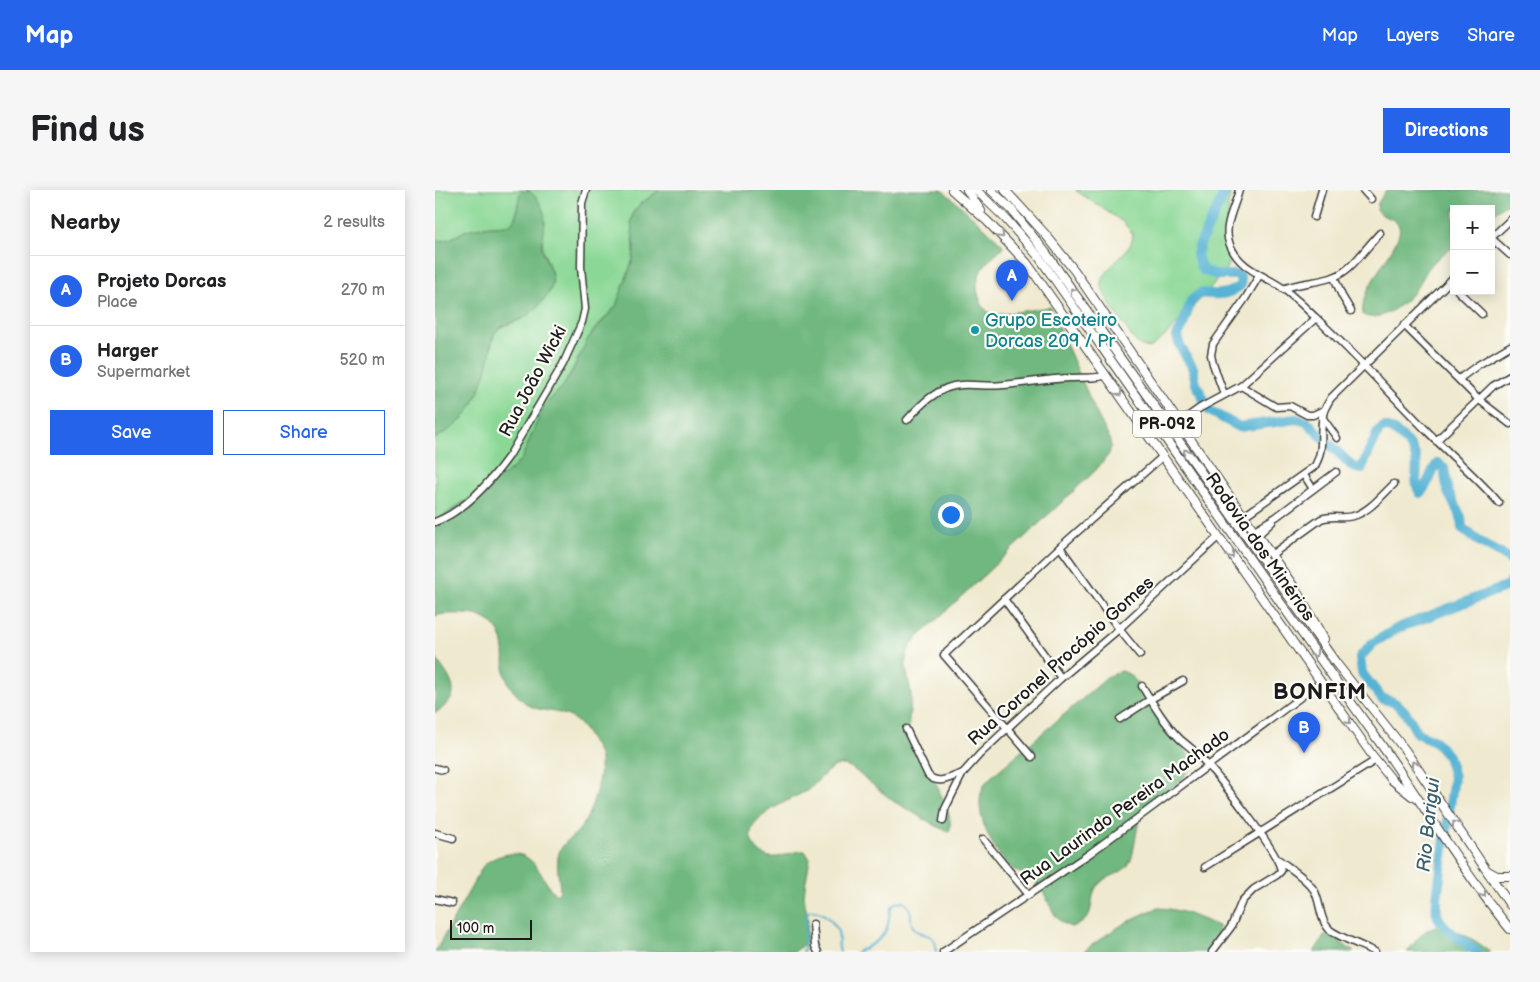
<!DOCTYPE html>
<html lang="en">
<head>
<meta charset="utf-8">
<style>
  :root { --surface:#fff; --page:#f6f6f6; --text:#202124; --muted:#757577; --line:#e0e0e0; --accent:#2563eb }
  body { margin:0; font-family:"Balsamiq Sans",sans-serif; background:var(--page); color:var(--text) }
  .controls { position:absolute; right:15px; top:15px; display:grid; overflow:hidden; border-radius:0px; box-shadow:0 2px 12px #0003 }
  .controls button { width:45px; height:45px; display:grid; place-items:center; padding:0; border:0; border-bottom:1px solid var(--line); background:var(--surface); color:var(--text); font:25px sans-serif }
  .scale { position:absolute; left:15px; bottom:12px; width:82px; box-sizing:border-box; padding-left:5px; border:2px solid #1c1c1c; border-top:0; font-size:14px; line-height:18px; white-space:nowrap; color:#1c1c1c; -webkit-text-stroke:4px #fdfcf7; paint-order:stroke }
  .you { position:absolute; left:515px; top:324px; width:18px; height:18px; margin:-12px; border:4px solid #fff; border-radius:50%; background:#1a73e8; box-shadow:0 0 0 8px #1a73e833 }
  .badge { display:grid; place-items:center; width:32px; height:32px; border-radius:50%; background:var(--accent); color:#fff; font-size:16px; font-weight:700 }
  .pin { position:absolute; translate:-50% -41px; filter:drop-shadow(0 1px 2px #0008) }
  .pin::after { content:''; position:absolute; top:26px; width:18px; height:15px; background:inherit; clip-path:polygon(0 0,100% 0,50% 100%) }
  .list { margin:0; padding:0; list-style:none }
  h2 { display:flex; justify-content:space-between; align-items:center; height:65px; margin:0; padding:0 20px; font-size:21px }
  h2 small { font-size:16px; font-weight:400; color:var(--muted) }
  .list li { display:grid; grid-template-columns:32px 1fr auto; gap:15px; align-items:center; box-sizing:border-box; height:70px; padding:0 20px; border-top:1px solid var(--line) }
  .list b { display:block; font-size:19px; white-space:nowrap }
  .list p { margin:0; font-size:16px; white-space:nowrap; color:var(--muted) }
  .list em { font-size:16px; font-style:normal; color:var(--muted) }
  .actions { display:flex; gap:10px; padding:15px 20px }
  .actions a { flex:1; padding:11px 0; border:1px solid var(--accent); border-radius:0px; text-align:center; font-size:18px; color:var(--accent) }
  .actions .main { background:var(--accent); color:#fff }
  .map { position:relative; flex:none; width:1075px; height:762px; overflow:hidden; border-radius:0px }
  header { display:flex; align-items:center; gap:30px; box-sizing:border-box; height:70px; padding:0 25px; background:var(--accent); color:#fff }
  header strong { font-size:24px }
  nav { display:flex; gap:28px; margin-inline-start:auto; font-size:18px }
  .intro { display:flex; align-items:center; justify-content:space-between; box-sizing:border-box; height:120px; padding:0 30px }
  h1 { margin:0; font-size:35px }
  .button { padding:12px 22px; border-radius:0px; background:var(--accent); color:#fff; font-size:18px; font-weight:700 }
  main { display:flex; gap:30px; padding:0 30px }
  aside { flex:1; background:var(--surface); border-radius:0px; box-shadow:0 2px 12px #0003 }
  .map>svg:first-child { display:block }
  .green { fill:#8bd896; stroke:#547a59 }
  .forest { fill:#70b87f; stroke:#466a4e }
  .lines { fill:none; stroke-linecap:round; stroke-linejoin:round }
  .stream { stroke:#56b3d4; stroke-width:2 }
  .river { stroke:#56b3d4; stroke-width:10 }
  .minor-casing { stroke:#3c3b37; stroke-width:9 }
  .major-casing { stroke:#3c3b37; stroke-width:10 }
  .minor { stroke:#fff; stroke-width:6 }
  .major { stroke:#fff; stroke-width:8 }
  .oneway { stroke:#999 }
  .culture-dot { fill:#0f9aa8; stroke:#fdfcf7; stroke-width:2 }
  .labels { text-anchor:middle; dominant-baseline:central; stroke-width:4.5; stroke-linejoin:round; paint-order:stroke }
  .shield { fill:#fdfcf7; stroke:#605f5e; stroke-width:1 }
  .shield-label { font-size:16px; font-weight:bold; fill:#1c1c1c }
  .culture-label { font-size:18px; fill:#0d838f; stroke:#fdfcf7; text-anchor:start }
  .street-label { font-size:18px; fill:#1c1c1c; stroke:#fdfcf7 }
  .water-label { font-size:19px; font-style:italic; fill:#36606f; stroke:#fdfcf7 }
  .district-label { font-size:22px; font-weight:bold; letter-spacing:1px; fill:#1c1c1c; stroke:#fdfcf7 }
</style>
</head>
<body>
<header>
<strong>Map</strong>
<nav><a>Map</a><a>Layers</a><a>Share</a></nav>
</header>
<div class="intro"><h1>Find us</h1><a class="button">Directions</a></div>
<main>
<aside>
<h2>Nearby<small>2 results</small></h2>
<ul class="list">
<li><span class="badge">A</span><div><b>Projeto Dorcas</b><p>Place</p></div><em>270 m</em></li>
<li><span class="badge">B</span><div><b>Harger</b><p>Supermarket</p></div><em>520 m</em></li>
</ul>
<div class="actions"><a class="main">Save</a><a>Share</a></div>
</aside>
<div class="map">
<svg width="1075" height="762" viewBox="0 0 1075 762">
  <rect width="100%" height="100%" fill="#fdfcf7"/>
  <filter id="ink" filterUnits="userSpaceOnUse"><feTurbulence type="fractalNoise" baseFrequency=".02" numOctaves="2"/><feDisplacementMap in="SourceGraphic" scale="10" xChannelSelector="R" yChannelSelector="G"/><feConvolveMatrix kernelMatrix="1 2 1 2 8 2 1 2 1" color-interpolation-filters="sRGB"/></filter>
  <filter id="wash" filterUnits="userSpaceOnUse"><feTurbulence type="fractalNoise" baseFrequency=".0096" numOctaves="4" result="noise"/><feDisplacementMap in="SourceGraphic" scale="20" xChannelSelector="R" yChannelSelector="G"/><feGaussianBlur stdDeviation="1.12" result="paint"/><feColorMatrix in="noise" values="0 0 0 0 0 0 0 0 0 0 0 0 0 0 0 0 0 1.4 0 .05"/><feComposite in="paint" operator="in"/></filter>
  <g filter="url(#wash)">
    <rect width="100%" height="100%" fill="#efe9cf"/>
    <g class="green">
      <path d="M1,0H88C79,10 86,29 73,35C60,36 46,36 33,40C23,43 11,55 0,49Z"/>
      <polygon points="91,0 225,0 205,14 199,21 196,31 199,57 198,69 181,116 158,141 129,195 108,217 87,268 77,279 62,290 0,331 0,249 27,230 33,221 51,182 59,144 64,138 87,129 111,107 116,99 118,90 116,81 108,60 107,50 110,32 94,1"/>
      <path d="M640,0H796L793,15L794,66L792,77L776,98L729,147L715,158C701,157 697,147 690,136C683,126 665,104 667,92C670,81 681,72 688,64C694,57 698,53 698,44L688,32Z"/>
    </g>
    <g class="forest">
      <path d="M88,0C101,1 110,19 110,31C110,41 106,48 107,58C111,78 126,86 111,107C104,116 97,123 88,128C79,133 64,134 59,144C55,151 56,162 54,170C50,188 40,215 28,228C20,237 9,243 0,249V49C11,55 23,43 33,40C46,36 60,36 73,35C84,30 82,13 85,3Z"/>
      <path d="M225,0H507L526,16L569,56C552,72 535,85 545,110C548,118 552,123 561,125L615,117L659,218L674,248L676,256L674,264L661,280L481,449C476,455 471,461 471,470C470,481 475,493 476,504C477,516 471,536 475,546C483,567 523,621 514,642L503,637L458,611L417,578C411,575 405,573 399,577C389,582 382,593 373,600C354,611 291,634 326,663C340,674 354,660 370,661L375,669L370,696L369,707L373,731L371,753L359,762H0L48,676C55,669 63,666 73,664C102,661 104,688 121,705L125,701C125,689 120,676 124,663C127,653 137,648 143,641C156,628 167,587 165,569C164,562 159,555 155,549C149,538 140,527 128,524C113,519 98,522 86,509C79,503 72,493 70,484C68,476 70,469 69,461C68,438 52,424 30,424C20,424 9,423 0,426V331L62,290L77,279L87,268L108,217L129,195L138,180L153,148L181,116L198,69L199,57L196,31L199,21L205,14Z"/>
      <path d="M951,0H1075V11L1056,25V19H1019V57C1011,62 1003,67 997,74C990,81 987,92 980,100C970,113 945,134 928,125C923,96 970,54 964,36C960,27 948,28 942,21L943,13Z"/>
      <path d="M0,467C16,490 31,505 0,523Z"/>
      <path d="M686,481L694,484L700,490L747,555C751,561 757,568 755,576C751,593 719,607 708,621C702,629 700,659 696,670C690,685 673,684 663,695C651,709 665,730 636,737C614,729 616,708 601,693C595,686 585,684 578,679C560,666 540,626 546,604C547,597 551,592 556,587L673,487Z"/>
      <path d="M723,718C744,718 764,728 783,736C784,747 780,754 772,762H648C671,744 695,728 723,718Z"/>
      <path d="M1001,736C1021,738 1040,750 1056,762H972C981,751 987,740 1001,736Z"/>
      <polygon points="890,745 901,749 919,762 879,762"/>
    </g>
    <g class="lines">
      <g class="stream">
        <path d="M368,762C373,749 367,732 374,721C386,719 399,731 403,742C405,748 402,755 405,762"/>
        <path d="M422,762C434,756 450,750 453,734C455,726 453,719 460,713L469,712C481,721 472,730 479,738C489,749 502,740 501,762"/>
      </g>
      <g class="river">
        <path d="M791,0L765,54L762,65L767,80L782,85H802L805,87L806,95C791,106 785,105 766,103L756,111L749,132L742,146L745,156L758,178L761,194L775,221L804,237L861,229L872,232L918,277L926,279L944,240L949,237C961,239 976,254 980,265C985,278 977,290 985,303C996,292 994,283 1003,273L1009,278L1013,302L1026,327L1027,338L1042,350L1068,365L1075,370"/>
        <path d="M1042,762C1031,752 1006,739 1002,724C1001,720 1002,713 1002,708L1019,587L1013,566L1000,551L982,543C974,527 967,511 947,509L927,483L925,467L938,453L963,438L1070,397L1075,392"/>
      </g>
    </g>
  </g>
  <g filter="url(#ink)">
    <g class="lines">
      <defs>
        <g id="minor">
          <path d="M804,0C800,17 787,37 795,55C805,80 830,85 849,99C860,108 870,117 880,127C920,164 956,205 994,243C1017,267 1043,288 1064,313"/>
          <polyline points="928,0 936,9"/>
          <polyline points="879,27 887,0"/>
          <polyline points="1056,48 1075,30"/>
          <polyline points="1056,48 1075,65"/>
          <polyline points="899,87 907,106 916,121"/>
          <polyline points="1013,92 1019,97"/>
          <path d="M848,99C865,92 885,93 901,86C917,80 933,55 945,43"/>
          <polyline points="1023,101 1047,124"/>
          <polyline points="969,135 1043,209 1075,234"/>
          <polyline points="1024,189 1043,175 1075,156"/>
          <polyline points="806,196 841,217 855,216 872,225 878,225 889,220"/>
          <polyline points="789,204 778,174 776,165 778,154 810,109 824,86"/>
          <polyline points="887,227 902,248"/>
          <path d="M472,230C486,214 504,196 526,195C540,194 554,197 568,195C590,193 612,189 634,188C643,187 665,189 671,185"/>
          <polyline points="744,233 765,218 806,196 881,128"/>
          <polyline points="1001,251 1058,196 1075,186"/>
          <polyline points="869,285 878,299"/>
          <path d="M809,326L880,276C890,258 884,244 888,225C889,219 893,213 896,208L1019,87"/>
          <path d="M0,332C29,321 56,291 74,266L128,174L147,132L150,119L146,77L147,13L151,0"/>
          <polyline points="819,340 841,327 901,282"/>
          <polyline points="823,345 837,332"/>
          <polyline points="625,357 684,439 705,465"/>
          <path d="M836,365L886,329C897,325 907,329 918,326C934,322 947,305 959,294"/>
          <polyline points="569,409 626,488"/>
          <path d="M707,496C718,514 730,534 745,549C752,555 759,560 765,567C781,583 844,662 846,681L842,685L819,699L807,711L796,737L777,762"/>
          <polyline points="685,529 716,509 748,491"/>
          <path d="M471,539L493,585C503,596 516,587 528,583"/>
          <polyline points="597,567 509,465 625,357 727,267"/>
          <polyline points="0,578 8,580"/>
          <polyline points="508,631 510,619 528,583 545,564 626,488 684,439 783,347"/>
          <polyline points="0,643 18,648"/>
          <polyline points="548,649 594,705"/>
          <path d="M844,670C856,679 870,687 879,700C886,712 884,730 895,740C902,746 930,757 940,762"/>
          <polyline points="770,677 941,570"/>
          <polyline points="0,709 17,713"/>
          <polyline points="378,734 380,756 383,762"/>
          <polyline points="508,762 654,664 886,492"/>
        </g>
        <g id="major">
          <polyline points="517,0 552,31 592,73 937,565 957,590 977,606"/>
          <polyline points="532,0 546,21"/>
          <path d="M541,0L570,28L604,67C719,232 833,397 950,560C992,620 1029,683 1075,739"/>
          <polyline points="556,0 576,19 611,63 901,473 970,560 1075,715"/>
          <polyline points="570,0 611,45 639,80 791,301 859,397 889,449"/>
          <polyline points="1053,681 1062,686 1075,686"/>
        </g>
      </defs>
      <use href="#minor" class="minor-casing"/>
      <use href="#major" class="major-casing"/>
      <use href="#minor" class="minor"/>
      <use href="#major" class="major"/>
    </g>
    <defs><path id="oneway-chevron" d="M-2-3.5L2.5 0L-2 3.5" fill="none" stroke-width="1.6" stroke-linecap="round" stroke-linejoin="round" transform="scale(1.25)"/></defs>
    <g class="oneway">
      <use href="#oneway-chevron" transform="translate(566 45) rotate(45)"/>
      <use href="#oneway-chevron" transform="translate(638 101) rotate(-126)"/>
      <use href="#oneway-chevron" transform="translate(684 203) rotate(56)"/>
      <use href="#oneway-chevron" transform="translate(751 262) rotate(-125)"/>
      <use href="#oneway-chevron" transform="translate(796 365) rotate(54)"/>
      <use href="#oneway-chevron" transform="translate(880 464) rotate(55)"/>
      <use href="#oneway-chevron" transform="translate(913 531) rotate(55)"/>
      <use href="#oneway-chevron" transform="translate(979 574) rotate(-125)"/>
      <use href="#oneway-chevron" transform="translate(1020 634) rotate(-124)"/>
      <use href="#oneway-chevron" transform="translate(1048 704) rotate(54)"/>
    </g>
  </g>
  <circle class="culture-dot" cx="540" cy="140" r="5"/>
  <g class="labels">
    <rect class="shield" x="698" y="220.5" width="68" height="27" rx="4"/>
    <g class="shield-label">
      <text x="732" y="234">PR-092</text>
    </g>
    <g class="culture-label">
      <text x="550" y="130">Grupo Escoteiro<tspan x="550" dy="21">Dorcas 209 / Pr</tspan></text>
    </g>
    <g class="street-label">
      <text transform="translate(98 191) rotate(-62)">Rua João Wicki</text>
      <text transform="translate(825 357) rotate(55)">Rodovia dos Minérios</text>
      <text transform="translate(626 471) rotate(-42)">Rua Coronel Procópio Gomes</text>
      <text transform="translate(690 617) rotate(-36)">Rua Laurindo Pereira Machado</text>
    </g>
    <g class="water-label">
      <text transform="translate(994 635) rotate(-84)">Rio Barigui</text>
    </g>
    <g class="district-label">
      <text x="885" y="502">BONFIM</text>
    </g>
  </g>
</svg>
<div class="controls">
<button>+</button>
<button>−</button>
</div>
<div class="scale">100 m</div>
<div class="you"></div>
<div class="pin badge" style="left:577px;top:111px">A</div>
<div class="pin badge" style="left:869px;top:563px">B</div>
</div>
</main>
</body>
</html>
